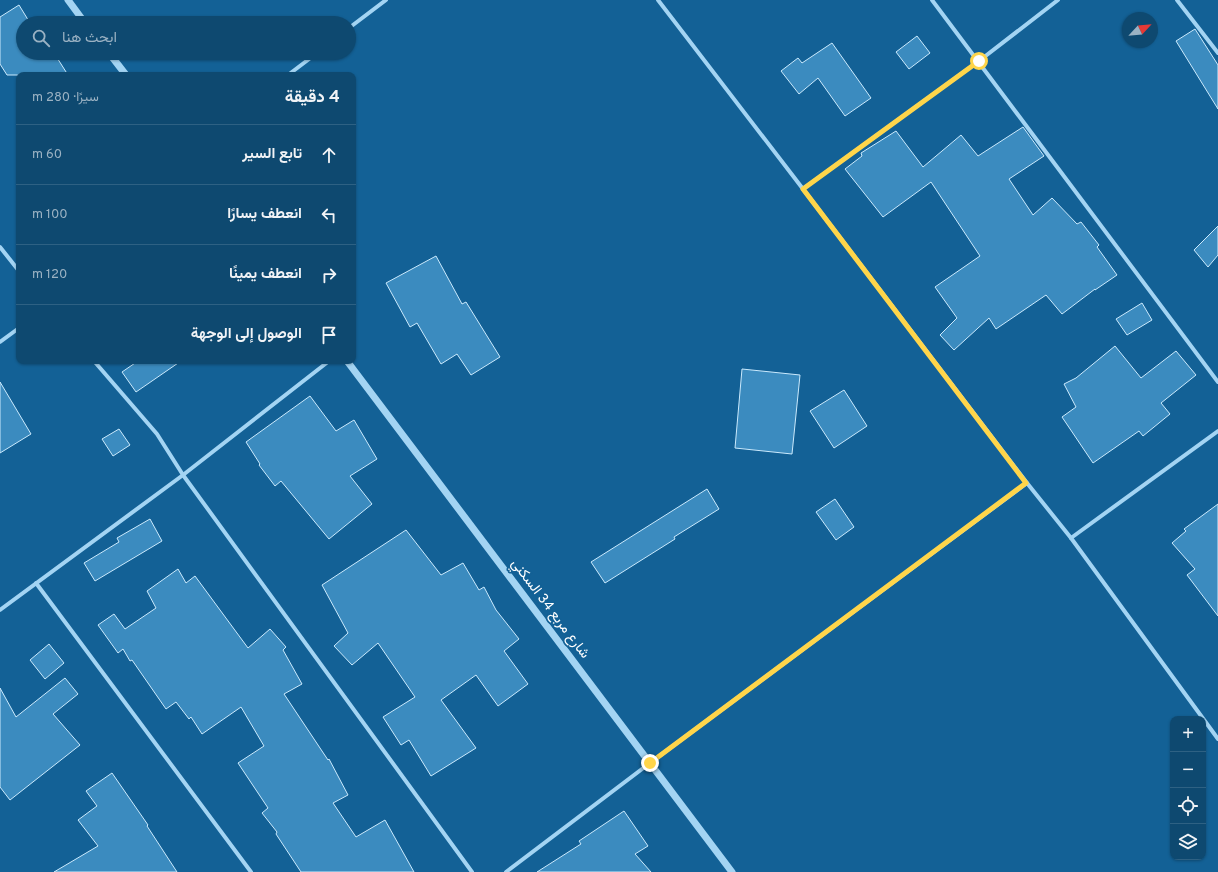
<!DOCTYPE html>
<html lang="ar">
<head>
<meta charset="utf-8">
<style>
  :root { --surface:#0e4970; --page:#175075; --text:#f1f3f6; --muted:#9bb2c3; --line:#2e6183 }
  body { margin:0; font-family:Overpass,Vazirmatn,sans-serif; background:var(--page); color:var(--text); direction:rtl }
  .controls { position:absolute; right:12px; bottom:12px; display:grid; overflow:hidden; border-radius:8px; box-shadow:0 1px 3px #0004 }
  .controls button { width:36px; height:36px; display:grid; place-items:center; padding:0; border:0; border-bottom:1px solid var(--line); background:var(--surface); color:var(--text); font:20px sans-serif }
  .compass { position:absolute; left:1122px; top:12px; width:36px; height:36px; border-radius:50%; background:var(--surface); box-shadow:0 1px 3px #0004; rotate:64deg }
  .stop { position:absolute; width:12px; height:12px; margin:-9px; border:3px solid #ffd54a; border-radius:50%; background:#fff }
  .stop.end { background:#ffd54a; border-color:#fff; box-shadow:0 1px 4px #0008 }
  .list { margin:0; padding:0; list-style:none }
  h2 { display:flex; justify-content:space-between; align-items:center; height:52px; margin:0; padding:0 16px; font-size:17px }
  h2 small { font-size:13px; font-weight:400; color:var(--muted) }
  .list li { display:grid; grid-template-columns:26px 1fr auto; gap:12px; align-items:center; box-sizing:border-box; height:60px; padding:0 16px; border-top:1px solid var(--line) }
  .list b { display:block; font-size:15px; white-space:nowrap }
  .list em { font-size:13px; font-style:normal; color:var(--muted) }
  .icon { flex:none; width:22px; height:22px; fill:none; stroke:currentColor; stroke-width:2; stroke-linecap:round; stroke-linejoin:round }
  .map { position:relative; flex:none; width:1218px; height:872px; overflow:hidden; direction:ltr }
  .search { position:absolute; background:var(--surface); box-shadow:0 1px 3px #0004; left:16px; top:16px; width:340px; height:44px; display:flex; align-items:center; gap:10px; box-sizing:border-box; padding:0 14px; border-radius:22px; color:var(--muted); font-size:15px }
  .panel { position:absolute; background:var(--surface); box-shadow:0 1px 3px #0004; left:16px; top:72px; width:340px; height:292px; border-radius:8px; direction:rtl }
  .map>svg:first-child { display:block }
  .building { fill:#3b8bbf; stroke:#cbeafd }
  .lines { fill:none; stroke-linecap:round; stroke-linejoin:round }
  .minor { stroke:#a3d4f3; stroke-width:4 }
  .tertiary { stroke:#a3d4f3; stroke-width:7 }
  .route { stroke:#ffd54a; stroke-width:5 }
  .labels { text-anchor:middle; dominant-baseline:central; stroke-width:3.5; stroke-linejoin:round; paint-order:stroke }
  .street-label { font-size:14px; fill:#fff; stroke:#136196 }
</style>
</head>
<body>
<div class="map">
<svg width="1218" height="872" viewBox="0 0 1218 872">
  <rect width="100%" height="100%" fill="#136196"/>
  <g class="building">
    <polygon points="19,5 30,23 23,23 23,53 54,53 68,75 7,75 0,64 0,17"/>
    <polygon points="1195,29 1218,65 1218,109 1176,41"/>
    <polygon points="917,36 930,53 909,69 896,52"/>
    <polygon points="832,43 871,98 845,116 818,78 799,94 781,71 798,58 802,63"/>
    <polygon points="1023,127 1044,156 1009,179 1033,215 1052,198 1077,224 1081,222 1099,245 1097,247 1117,275 1095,290 1095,289 1062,314 1046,295 996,329 989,318 954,350 940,335 957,318 935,287 980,256 931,182 883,217 845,169 862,156 861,153 896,131 923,167 961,135 978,156"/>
    <polygon points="1218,226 1218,255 1208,267 1194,250"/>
    <polygon points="436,256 462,304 466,302 500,357 471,375 457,354 441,364 417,323 410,327 386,283"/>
    <polygon points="1142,303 1152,320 1127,335 1116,319"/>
    <polygon points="1115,346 1141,378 1176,351 1196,375 1161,403 1170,414 1143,436 1139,431 1093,463 1062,417 1076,407 1064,384 1076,378"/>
    <polygon points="138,361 181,361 136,392 122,372"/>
    <polygon points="742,369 800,375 792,454 735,448"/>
    <polygon points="0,382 31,434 0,453"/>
    <polygon points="844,390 867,426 834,448 810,411"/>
    <polygon points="310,396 336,431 354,420 377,459 350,476 372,504 329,539 281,481 275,486 259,465 260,464 246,442"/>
    <polygon points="119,429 130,445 113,456 102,439"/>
    <polygon points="707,489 719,509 674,537 675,539 605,583 591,562"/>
    <polygon points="835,499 854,527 836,540 816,512"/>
    <polygon points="1218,504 1218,616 1187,575 1195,569 1172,543 1186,531 1184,529"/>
    <polygon points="150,519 162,541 95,581 84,563 119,542 117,538"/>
    <polygon points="406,530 441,575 463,563 479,590 484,587 496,610 519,639 504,651 528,684 498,706 476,675 441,700 476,748 431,776 409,740 401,745 383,717 415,697 378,643 352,665 334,646 348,633 322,585"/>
    <polygon points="178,569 186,583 195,576 248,648 270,629 286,647 283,650 302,684 284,694 328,760 329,759 348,795 333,803 356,837 385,820 414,872 301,872 276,834 277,832 262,813 268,808 238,763 264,746 241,707 202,734 191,717 189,719 176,702 166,709 132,660 130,661 123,649 118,653 98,625 114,614 125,629 156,608 147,591"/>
    <polygon points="49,644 64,663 45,679 30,660"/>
    <polygon points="65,678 78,694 53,714 80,745 10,800 0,787 0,688 16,717"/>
    <polygon points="112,773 148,825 147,826 177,872 54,872 98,846 78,820 97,806 86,791"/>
    <polygon points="624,811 648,846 635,854 651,872 537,872 581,844 579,841"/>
  </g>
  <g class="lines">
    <g class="minor">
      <polyline points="658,0 803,189 1027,483 1071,538 1218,739"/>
      <polyline points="932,0 1218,382"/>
      <polyline points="1177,0 1218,53"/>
      <polyline points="349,28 386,0"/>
      <polyline points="288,75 317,53"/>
      <polyline points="803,189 979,61 1058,0"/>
      <polyline points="0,247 19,271"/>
      <polyline points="0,342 19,328"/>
      <polyline points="94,361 157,434 183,475 472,872"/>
      <polyline points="1071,538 1218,431"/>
      <polyline points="36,583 251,872"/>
      <polyline points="0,610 183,475 329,361"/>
      <polyline points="506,872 650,763 1027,483"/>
    </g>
    <g class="tertiary">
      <polyline points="68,0 85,23"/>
      <polyline points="109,53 126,75"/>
      <polyline points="347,361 732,872"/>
    </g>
  </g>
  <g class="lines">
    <polyline class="route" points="650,763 1026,483 803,189 979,61"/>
  </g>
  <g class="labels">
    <g class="street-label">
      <text transform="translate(550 609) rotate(53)">شارع مربع 34 السكني</text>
    </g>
  </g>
</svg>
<div class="controls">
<button>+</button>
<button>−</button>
<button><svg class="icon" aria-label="locate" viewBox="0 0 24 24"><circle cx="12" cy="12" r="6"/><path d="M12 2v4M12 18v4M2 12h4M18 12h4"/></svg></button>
<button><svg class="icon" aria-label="layers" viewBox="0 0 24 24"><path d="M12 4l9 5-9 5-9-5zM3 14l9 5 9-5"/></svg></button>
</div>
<svg class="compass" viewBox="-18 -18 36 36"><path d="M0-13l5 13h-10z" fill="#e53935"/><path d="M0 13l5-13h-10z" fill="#9bb2c3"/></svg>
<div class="stop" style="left:979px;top:61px"></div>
<div class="stop end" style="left:650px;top:763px"></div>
<div class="search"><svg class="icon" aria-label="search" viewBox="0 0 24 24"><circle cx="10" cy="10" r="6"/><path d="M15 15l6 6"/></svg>ابحث هنا</div>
<section class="panel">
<h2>4 دقيقة<small>سيرًا · 280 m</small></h2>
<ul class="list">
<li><svg class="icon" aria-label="ahead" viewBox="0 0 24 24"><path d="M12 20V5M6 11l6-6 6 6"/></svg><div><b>تابع السير</b></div><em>60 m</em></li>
<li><svg class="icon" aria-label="left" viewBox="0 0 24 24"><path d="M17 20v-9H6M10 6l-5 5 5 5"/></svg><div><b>انعطف يسارًا</b></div><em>100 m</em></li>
<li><svg class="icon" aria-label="right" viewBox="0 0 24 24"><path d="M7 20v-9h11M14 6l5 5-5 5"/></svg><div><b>انعطف يمينًا</b></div><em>120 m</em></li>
<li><svg class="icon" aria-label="arrive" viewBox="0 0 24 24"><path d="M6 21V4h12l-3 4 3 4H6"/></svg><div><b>الوصول إلى الوجهة</b></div></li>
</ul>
</section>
</div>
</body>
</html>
